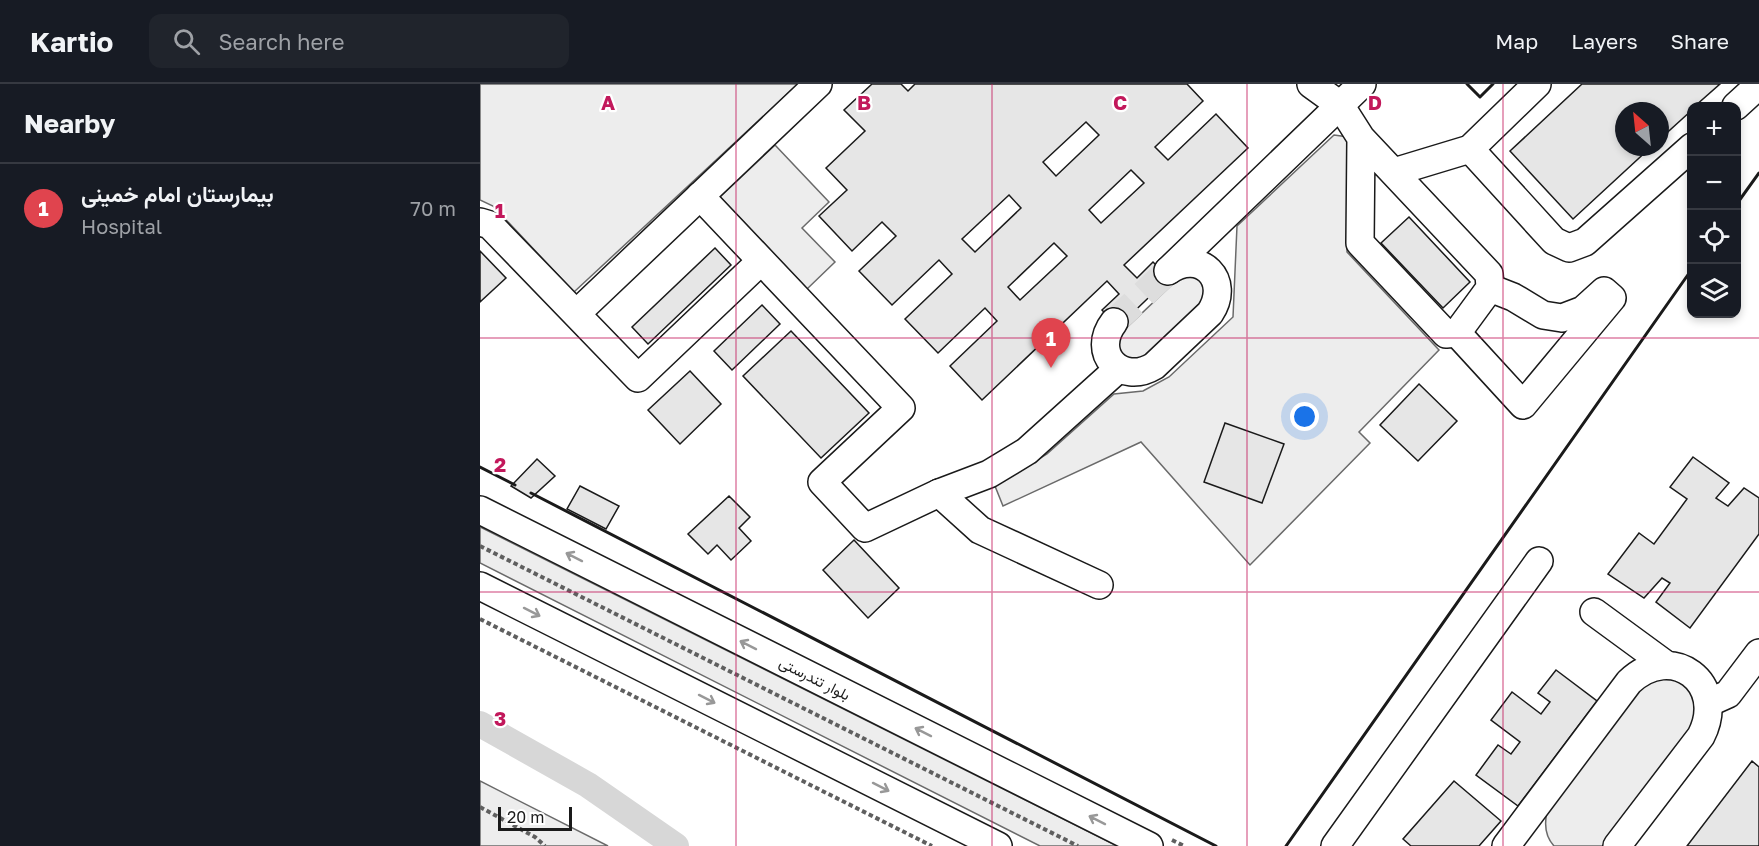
<!DOCTYPE html>
<html lang="en">
<head>
<meta charset="utf-8">
<style>
  :root { --surface:#171b24; --page:#20242c; --text:#f1f3f6; --muted:#9ea1a6; --line:#363941; --accent:#0b8043 }
  body { margin:0; font-family:"Golos Text",Vazirmatn,sans-serif; background:var(--page); color:var(--text) }
  .controls { position:absolute; right:18px; top:18px; display:grid; overflow:hidden; border-radius:12px; box-shadow:0 3px 9px #0003 }
  .controls button { width:54px; height:54px; display:grid; place-items:center; padding:0; border:0; border-bottom:2px solid var(--line); background:var(--surface); color:var(--text); font:30px sans-serif }
  .compass { position:absolute; left:1135px; top:18px; width:54px; height:54px; border-radius:50%; background:var(--surface); box-shadow:0 3px 9px #0003; rotate:333deg }
  .scale { position:absolute; left:18px; bottom:15px; width:74px; box-sizing:border-box; padding-left:6px; border:3px solid #1a1a1a; border-top:0; font-size:16px; line-height:21px; white-space:nowrap; color:#1a1a1a; -webkit-text-stroke:4px #fff; paint-order:stroke }
  .you { position:absolute; left:825px; top:333px; width:21px; height:21px; margin:-15px; border:4px solid #fff; border-radius:50%; background:#1a73e8; box-shadow:0 0 0 9px #1a73e833 }
  .badge { display:grid; place-items:center; width:39px; height:39px; border-radius:50%; background:var(--accent); color:#fff; font-size:20px; font-weight:700 }
  .pin { position:absolute; translate:-50% -50px; filter:drop-shadow(0 2px 3px #0008) }
  .pin::after { content:''; position:absolute; top:32px; width:21px; height:18px; background:inherit; clip-path:polygon(0 0,100% 0,50% 100%) }
  .list { margin:0; padding:0; list-style:none }
  h2 { display:flex; justify-content:space-between; align-items:center; height:78px; margin:0; padding:0 24px; font-size:26px }
  h2 small { font-size:20px; font-weight:400; color:var(--muted) }
  .list li { display:grid; grid-template-columns:39px 1fr auto; gap:18px; align-items:center; box-sizing:border-box; height:90px; padding:0 24px; border-top:2px solid var(--line) }
  .list b { display:block; font-size:22px; white-space:nowrap }
  .list p { margin:0; font-size:20px; white-space:nowrap; color:var(--muted) }
  .list em { font-size:20px; font-style:normal; color:var(--muted) }
  .icon { flex:none; width:33px; height:33px; fill:none; stroke:currentColor; stroke-width:2; stroke-linecap:round; stroke-linejoin:round }
  .map { position:relative; flex:none; width:1279px; height:762px; overflow:hidden }
  header { display:flex; align-items:center; gap:36px; box-sizing:border-box; height:84px; padding:0 30px; background:var(--surface); border-bottom:2px solid var(--line) }
  header strong { font-size:28px }
  nav { display:flex; gap:33px; margin-inline-start:auto; font-size:21px }
  .search { width:420px; height:54px; background:var(--page); display:flex; align-items:center; gap:15px; box-sizing:border-box; padding:0 21px; border-radius:12px; color:var(--muted); font-size:22px }
  main { display:flex }
  aside { flex:1; background:var(--surface) }
  .map>svg:first-child { display:block }
  .green { fill:#ededed; stroke:#6a6a6a; stroke-width:1.5 }
  .lines { fill:none; stroke-linecap:round; stroke-linejoin:round }
  .canal { stroke:#d7d7d7; stroke-width:26 }
  .building { fill:#e6e6e6; stroke:#1a1a1a; stroke-width:1.5; fill-rule:evenodd }
  .minor-tunnel { stroke:#ddd; stroke-width:27; stroke-dasharray:27 14; stroke-linecap:butt }
  .minor-casing { stroke:#1a1a1a; stroke-width:30 }
  .path { stroke:#5f5f5f; stroke-width:4; stroke-dasharray:4.5 3; stroke-linecap:butt }
  .minor { stroke:#fff; stroke-width:27 }
  .wall { stroke:#1a1a1a; stroke-width:3 }
  .oneway { stroke:#989898 }
  .grid { fill:none; stroke:#c2185b; stroke-width:1.5; stroke-opacity:0.55 }
  .labels { text-anchor:middle; dominant-baseline:central; stroke-width:4.5; stroke-linejoin:round; paint-order:stroke }
  .street-label { font-size:15px; fill:#1a1a1a; stroke:#fff }
  .grid-label { font-size:20px; text-anchor:middle; font-weight:bold; fill:#c2185b; stroke:#fff; stroke-width:4.5; stroke-linejoin:round; paint-order:stroke }
</style>
</head>
<body>
<header>
<strong>Kartio</strong>
<div class="search"><svg class="icon" aria-label="search" viewBox="0 0 24 24"><circle cx="10" cy="10" r="6"/><path d="M15 15l6 6"/></svg>Search here</div>
<nav><a>Map</a><a>Layers</a><a>Share</a></nav>
</header>
<main>
<aside>
<h2>Nearby<small></small></h2>
<ul class="list">
<li><span class="badge" style="background:#e0444e">1</span><div><b>بیمارستان امام خمینی</b><p>Hospital</p></div><em>70 m</em></li>
</ul>
</aside>
<div class="map">
<svg width="1279" height="762" viewBox="0 0 1279 762">
  <rect width="100%" height="100%" fill="#fff"/>
  <g class="green">
    <polygon points="0,0 318,0 94,208 13,122 0,116"/>
    <polygon points="854,51 868,53 867,168 959,266 879,348 890,359 770,481 661,358 523,422 515,402 567,370 634,310 663,307 689,293 753,233 757,142"/>
    <polygon points="295,61 349,118 322,144 355,178 327,205 240,113"/>
    <path d="M711,191C745,204 708,232 695,245C685,254 676,263 666,272L660,276L645,274C637,265 636,257 643,247L697,196Z"/>
    <polygon points="0,443 637,762 560,762 0,479"/>
    <path d="M1185,592L1204,598L1217,615L1216,636L1123,762H1074C1065,752 1064,741 1067,728L1157,605Z"/>
    <polygon points="0,697 128,762 0,762"/>
  </g>
  <g class="lines">
    <polyline class="canal" points="0,640 108,701 196,762"/>
  </g>
  <g class="building">
    <path d="M392,0H421L428,7L435,0H707L723,17L675,63L688,76L736,30L768,64L644,181L657,194L673,178L689,194L638,243L622,226L639,210L627,197L502,316L470,282L517,237L505,224L458,269L425,235L472,190L459,176L412,221L379,187L416,152L402,138L372,167L339,132L367,106L346,84L385,47L364,26ZM606,38L619,51L576,92L563,78ZM651,86L664,99L621,139L609,126ZM529,111L541,124L495,168L482,155ZM574,159L587,172L540,216L528,203Z"/>
    <polygon points="1102,0 1240,0 1215,22 1212,22 1212,26 1180,55 1180,27 1144,27 1144,63 1171,63 1093,135 1030,67"/>
    <polygon points="929,133 990,198 963,224 901,159"/>
    <polygon points="235,164 251,181 168,260 152,243"/>
    <polygon points="0,167 26,194 0,218"/>
    <polygon points="282,221 300,240 252,286 234,267"/>
    <polygon points="311,247 389,329 341,374 263,292"/>
    <polygon points="210,287 241,320 200,360 168,326"/>
    <polygon points="939,300 977,337 938,377 900,341"/>
    <polygon points="745,339 804,360 782,419 724,398"/>
    <polygon points="1213,373 1249,399 1236,414 1248,422 1264,404 1279,414 1279,450 1210,544 1176,518 1190,499 1182,494 1164,514 1128,490 1159,449 1174,460 1207,415 1190,403"/>
    <polygon points="57,375 75,392 51,414 31,402"/>
    <polygon points="100,402 139,422 126,445 87,425"/>
    <polygon points="249,412 270,433 259,444 271,457 251,476 237,461 228,470 208,450"/>
    <polygon points="374,456 419,504 388,534 343,486"/>
    <polygon points="1076,586 1117,617 1038,722 996,691 1018,661 1031,670 1040,658 1011,636 1032,608 1061,630 1070,618 1058,609"/>
    <polygon points="1272,677 1279,683 1279,762 1207,762"/>
    <polygon points="974,697 1021,737 999,762 931,762 923,755"/>
  </g>
  <g class="lines">
    <polyline class="minor-tunnel" points="634,238 685,190"/>
    <defs>
      <g id="minor">
        <polyline points="831,0 860,21 881,54 1009,190 1010,204 977,249 966,250 880,159 881,54"/>
        <polyline points="1256,22 1279,1"/>
        <polyline points="990,65 1074,157 1089,164 1105,158 1212,63"/>
        <polyline points="914,88 990,65 1057,0"/>
        <polyline points="220,112 421,324 342,398 385,444 459,409 509,390 547,367 638,285"/>
        <polyline points="0,138 10,141 158,294 281,177"/>
        <polyline points="689,186 882,0"/>
        <polyline points="97,229 338,0"/>
        <path d="M634,238C610,269 641,302 674,282L730,229C752,196 720,164 688,187"/>
        <polyline points="977,249 1043,321 1132,214 1124,207 1103,226 1082,234 1063,231 1033,213 1010,204"/>
        <polyline points="459,409 500,446 619,501"/>
        <polyline points="0,426 669,762"/>
        <polyline points="0,502 518,762"/>
        <polyline points="1114,528 1185,580"/>
        <polyline points="1228,619 1248,610 1279,569"/>
        <polyline points="855,762 1059,477"/>
        <path d="M1026,762L1149,598C1192,557 1248,599 1221,652L1137,762"/>
      </g>
    </defs>
    <use href="#minor" class="minor-casing"/>
    <g class="path">
      <polyline points="0,462 598,762"/>
      <polyline points="0,535 452,762"/>
      <polyline points="0,723 55,753 65,762"/>
      <polyline points="692,756 704,762"/>
    </g>
    <use href="#minor" class="minor"/>
    <g class="wall">
      <polyline points="987,0 1000,13 1013,0"/>
      <polyline points="1256,121 1279,89"/>
      <polyline points="0,383 35,401"/>
      <polyline points="51,409 736,762"/>
      <polyline points="806,762 1212,185"/>
    </g>
  </g>
  <defs><path id="oneway-shaft" d="M-6 0H5M1.5-3L5.5 0L1.5 3" fill="none" stroke-width="1.6" stroke-linecap="round" stroke-linejoin="round" transform="scale(1.5)"/></defs>
  <g class="oneway">
    <use href="#oneway-shaft" transform="translate(94 473) rotate(-153)"/>
    <use href="#oneway-shaft" transform="translate(52 528) rotate(27)"/>
    <use href="#oneway-shaft" transform="translate(268 561) rotate(-153)"/>
    <use href="#oneway-shaft" transform="translate(227 615) rotate(27)"/>
    <use href="#oneway-shaft" transform="translate(443 648) rotate(-153)"/>
    <use href="#oneway-shaft" transform="translate(401 703) rotate(27)"/>
    <use href="#oneway-shaft" transform="translate(617 736) rotate(-153)"/>
  </g>
  <path class="grid" d="M256,0V762M512,0V762M767,0V762M1023,0V762M0,254H1279M0,508H1279"/>
  <g class="labels">
    <g class="street-label">
      <text transform="translate(335 594) rotate(27)">بلوار تندرستی</text>
    </g>
  </g>
  <g class="grid-label">
    <text x="128" y="26">A</text>
    <text x="384" y="26">B</text>
    <text x="640" y="26">C</text>
    <text x="895" y="26">D</text>
    <text x="20" y="134">1</text>
    <text x="20" y="388">2</text>
    <text x="20" y="642">3</text>
  </g>
</svg>
<div class="controls">
<button>+</button>
<button>−</button>
<button><svg class="icon" aria-label="locate" viewBox="0 0 24 24"><circle cx="12" cy="12" r="6"/><path d="M12 2v4M12 18v4M2 12h4M18 12h4"/></svg></button>
<button><svg class="icon" aria-label="layers" viewBox="0 0 24 24"><path d="M12 4l9 5-9 5-9-5zM3 14l9 5 9-5"/></svg></button>
</div>
<svg class="compass" viewBox="-18 -18 36 36"><path d="M0-13l5 13h-10z" fill="#e53935"/><path d="M0 13l5-13h-10z" fill="#9ea1a6"/></svg>
<div class="scale">20 m</div>
<div class="you"></div>
<div class="pin badge" style="left:571px;top:284px;background:#e0444e">1</div>
</div>
</main>
</body>
</html>
